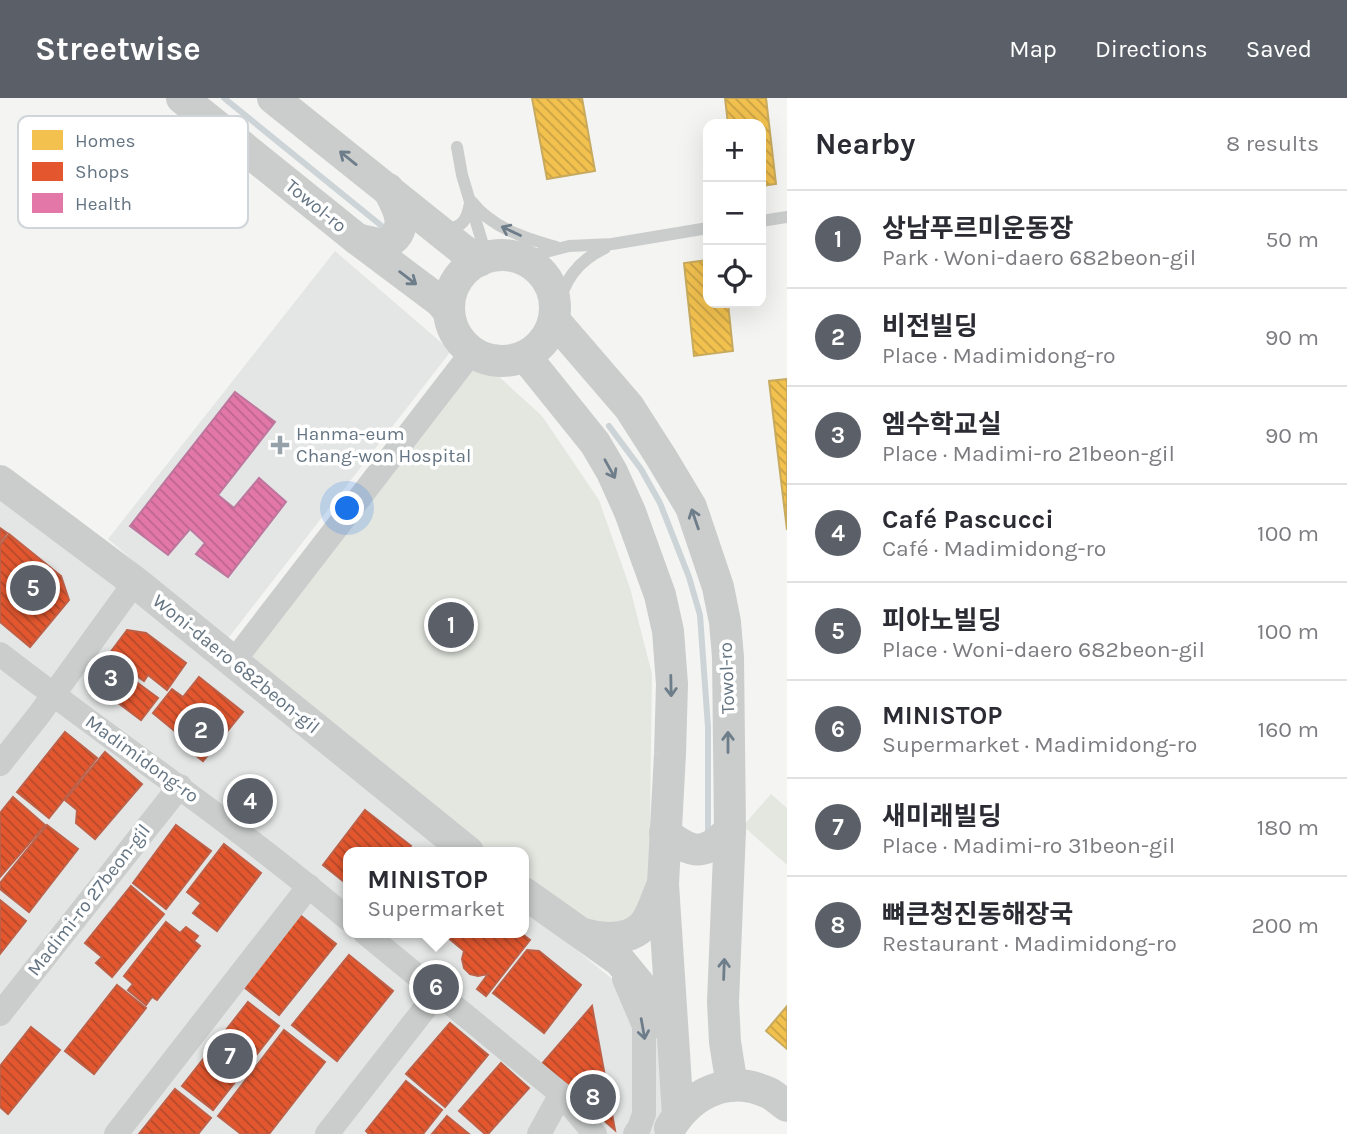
<!DOCTYPE html>
<html lang="en">
<head>
<meta charset="utf-8">
<style>
  :root { --surface:#fff; --page:#f2f2f3; --text:#2b2b33; --muted:#7c7c81; --line:#e1e1e2; --accent:#5b6068 }
  body { margin:0; font-family:Karla,"Noto Sans KR",sans-serif; background:var(--page); color:var(--text) }
  .controls { position:absolute; right:21px; top:21px; display:grid; overflow:hidden; border-radius:14px; box-shadow:0 7px 28px #0002 }
  .controls button { width:63px; height:63px; display:grid; place-items:center; padding:0; border:0; border-bottom:2px solid var(--line); background:var(--surface); color:var(--text); font:35px sans-serif }
  .you { position:absolute; left:348px; top:411px; width:24px; height:24px; margin:-18px; border:5px solid #fff; border-radius:50%; background:#1a73e8; box-shadow:0 0 0 10px #1a73e833 }
  .badge { display:grid; place-items:center; width:46px; height:46px; border-radius:50%; background:var(--accent); color:#fff; font-size:23px; font-weight:700 }
  .pin { position:absolute; translate:-50% -50%; border:4px solid #fff; box-shadow:0 2px 7px #0006 }
  .popup { position:absolute; left:343px; top:749px; width:186px; height:91px; box-sizing:border-box; display:grid; place-content:center; border-radius:14px; background:var(--surface); filter:drop-shadow(0 2px 5px #0005); font-size:23px; white-space:nowrap; color:var(--muted) }
  .popup b { font-size:26px; color:var(--text) }
  .popup::after { content:''; position:absolute; left:50%; top:100%; margin-left:-14px; border:14px solid transparent; border-top-color:var(--surface) }
  .list { margin:0; padding:0; list-style:none }
  h2 { display:flex; justify-content:space-between; align-items:center; height:91px; margin:0; padding:0 28px; font-size:30px }
  h2 small { font-size:23px; font-weight:400; color:var(--muted) }
  .list li { display:grid; grid-template-columns:46px 1fr auto; gap:21px; align-items:center; box-sizing:border-box; height:98px; padding:0 28px; border-top:2px solid var(--line) }
  .list b { display:block; font-size:26px; white-space:nowrap }
  .list p { margin:0; font-size:23px; white-space:nowrap; color:var(--muted) }
  .list em { font-size:23px; font-style:normal; color:var(--muted) }
  .icon { flex:none; width:38px; height:38px; fill:none; stroke:currentColor; stroke-width:2; stroke-linecap:round; stroke-linejoin:round }
  .map { position:relative; flex:none; width:787px; height:1036px; overflow:hidden }
  header { display:flex; align-items:center; gap:42px; box-sizing:border-box; height:98px; padding:0 35px; background:var(--accent); color:#fff }
  header strong { font-size:33px }
  nav { display:flex; gap:38px; margin-inline-start:auto; font-size:24px }
  main { display:flex }
  aside { flex:1; background:var(--surface) }
  .map>svg:first-child { display:block }
  .built { fill:#e4e6e5 }
  .park { fill:#e4e7e0 }
  .homes { fill:url(#homes-back-hatch); stroke:#c7aa5e; stroke-width:2 }
  .shops { fill:url(#shops-back-hatch); stroke:#be6047; stroke-width:2 }
  .health { fill:url(#health-back-hatch); stroke:#bd769d; stroke-width:2 }
  .lines { fill:none; stroke-linecap:round; stroke-linejoin:round }
  .stream { stroke:#ccd4d7; stroke-width:6 }
  .service { stroke:#cbcdcd; stroke-width:12 }
  .minor { stroke:#cbcdcd; stroke-width:24 }
  .tertiary { stroke:#cbcdcd; stroke-width:32 }
  .oneway { stroke:#6e7d8a }
  .poi-dot { fill:#96a1a9; stroke:#fff; stroke-width:2.5 }
  .labels { text-anchor:middle; dominant-baseline:central; stroke-width:7; stroke-linejoin:round; paint-order:stroke }
  .street-label { font-size:19px; fill:#647482; stroke:#fff }
  .poi-label { font-size:19px; fill:#647482; stroke:#fff; text-anchor:start }
  .key { fill:#fff; stroke:#d0d5da; stroke-width:2 }
  .key-label { font-size:19px; fill:#647482 }
</style>
</head>
<body>
<header>
<strong>Streetwise</strong>
<nav><a>Map</a><a>Directions</a><a>Saved</a></nav>
</header>
<main>
<div class="map">
<svg width="787" height="1036" viewBox="0 0 787 1036">
  <defs>
    <pattern id="homes-back-hatch" width="6" height="6" patternUnits="userSpaceOnUse" patternTransform="scale(1.75)"><rect width="6" height="6" fill="#f2c14e"/><path d="M-1 5l2 2M0 0l6 6M5-1l2 2" fill="none" stroke="#c8a146"/></pattern>
    <pattern id="shops-back-hatch" width="6" height="6" patternUnits="userSpaceOnUse" patternTransform="scale(1.75)"><rect width="6" height="6" fill="#e4572e"/><path d="M-1 5l2 2M0 0l6 6M5-1l2 2" fill="none" stroke="#b24a2c"/></pattern>
    <pattern id="health-back-hatch" width="6" height="6" patternUnits="userSpaceOnUse" patternTransform="scale(1.75)"><rect width="6" height="6" fill="#e377a8"/><path d="M-1 5l2 2M0 0l6 6M5-1l2 2" fill="none" stroke="#bc668e"/></pattern>
  </defs>
  <rect width="100%" height="100%" fill="#f4f4f2"/>
  <g class="built">
    <polygon points="335,153 451,253 226,543 108,441"/>
    <polygon points="0,393 456,754 348,754 348,835 524,835 524,809 639,903 650,915 660,948 663,1036 0,1036"/>
  </g>
  <g class="park">
    <polygon points="472,254 542,318 599,402 630,490 652,576 649,796 619,834 524,794 524,754 468,754 234,564"/>
    <polygon points="771,696 787,710 787,767 743,728"/>
  </g>
  <g class="homes">
    <polygon points="532,0 582,0 595,73 547,81"/>
    <polygon points="725,0 766,0 776,86 761,88 761,26 728,26"/>
    <polygon points="708,162 708,205 728,205 733,253 694,258 684,165"/>
    <polygon points="787,281 787,432 769,283"/>
    <polygon points="787,908 787,951 766,933"/>
  </g>
  <g class="shops">
    <polygon points="0,430 7,435 0,444"/>
    <polygon points="9,436 61,478 69,502 30,549 0,524 0,447"/>
    <polygon points="127,532 146,535 186,565 167,592 148,577 144,583 130,573 127,577 158,600 141,622 89,583"/>
    <polygon points="199,579 243,614 203,663 190,653 194,649 153,615 172,591 183,599"/>
    <polygon points="65,634 97,660 49,720 17,694"/>
    <polygon points="105,654 142,686 95,741 76,725 77,712 65,702"/>
    <polygon points="13,699 45,727 0,779 0,715"/>
    <polygon points="365,712 411,748 406,754 348,754 348,787 323,767"/>
    <polygon points="47,727 78,751 29,814 0,791 0,785"/>
    <polygon points="176,727 211,753 166,811 133,785"/>
    <polygon points="224,746 261,775 217,833 193,815 201,805 187,794"/>
    <polygon points="131,788 164,816 112,879 96,865 102,859 85,845"/>
    <polygon points="0,802 26,823 0,856"/>
    <polygon points="300,817 336,846 279,917 244,889"/>
    <polygon points="166,824 180,835 186,829 198,838 194,843 200,848 157,902 152,899 146,907 128,892 133,886 124,878"/>
    <polygon points="421,835 438,835 431,843"/>
    <polygon points="448,835 521,835 530,842 486,898 477,891 488,876 478,878 470,876 464,870 462,861 464,853 446,838"/>
    <polygon points="527,852 539,853 581,887 544,935 493,895"/>
    <polygon points="349,857 393,893 337,963 292,927"/>
    <polygon points="117,887 146,910 94,976 65,953"/>
    <polygon points="248,904 279,928 213,1012 182,988"/>
    <polygon points="592,908 615,1032 541,967"/>
    <polygon points="450,925 488,957 445,1009 406,976"/>
    <polygon points="31,929 60,952 8,1016 0,1009 0,968"/>
    <polygon points="284,932 325,964 269,1036 241,1036 218,1018"/>
    <polygon points="501,965 529,990 488,1036 485,1036 459,1013"/>
    <polygon points="406,983 442,1012 423,1036 369,1036 366,1033"/>
    <polygon points="175,991 211,1020 198,1036 139,1036"/>
    <polygon points="447,1018 469,1036 432,1036"/>
  </g>
  <polygon class="health" points="235,294 275,324 218,397 234,410 259,380 286,404 228,479 196,456 205,445 190,431 168,457 130,428"/>
  <g class="lines">
    <g class="stream">
      <polyline points="224,0 383,129"/>
      <polyline points="609,328 641,371 660,405 689,479 700,517 708,629 708,737"/>
    </g>
    <g class="service">
      <polyline points="457,49 462,77 483,147 489,154 498,157"/>
      <path d="M472,104C492,130 525,140 556,149"/>
      <polyline points="761,123 787,119"/>
      <path d="M445,132C463,129 467,122 470,105"/>
      <polyline points="522,160 569,148 612,146 708,130"/>
      <path d="M556,213C565,182 576,164 605,150"/>
    </g>
    <g class="minor">
      <path d="M0,556C115,645 237,727 348,821"/>
      <polyline points="233,564 472,254"/>
      <polyline points="0,666 38,618 135,484"/>
      <polyline points="365,835 561,996 595,1036"/>
      <polyline points="624,881 644,928 644,1016 639,1030 635,1036"/>
      <polyline points="0,916 180,688"/>
      <polyline points="116,1036 309,788"/>
      <polyline points="327,1036 437,895"/>
      <polyline points="539,1036 561,996"/>
    </g>
    <g class="tertiary">
      <polyline points="182,0 357,141 441,204 449,214"/>
      <polyline points="273,0 463,152 479,163"/>
      <path d="M357,141C366,143 377,147 386,145C390,144 392,142 395,139C408,124 395,105 388,91"/>
      <circle cx="502" cy="210" r="53"/>
      <polyline points="554,222 629,309 661,359 691,409 718,489 725,524 728,559 730,732 723,904 725,944 732,988"/>
      <polyline points="525,258 595,345 612,374 630,414 660,497 668,533 672,586 670,656 663,786 678,1017"/>
      <polyline points="0,383 135,484 468,754"/>
      <path d="M665,735C693,757 705,758 730,732"/>
      <polyline points="524,795 620,863 643,891 671,933"/>
      <path d="M584,836C603,842 633,843 646,824C653,814 657,799 662,788"/>
      <path d="M670,1030C691,995 729,976 769,995C775,998 781,1004 787,1008"/>
    </g>
  </g>
  <defs><path id="oneway-shaft" d="M-6 0H5M1.5-3L5.5 0L1.5 3" fill="none" stroke-width="1.6" stroke-linecap="round" stroke-linejoin="round" transform="scale(1.75)"/></defs>
  <g class="oneway">
    <use href="#oneway-shaft" transform="translate(348 60) rotate(-141)"/>
    <use href="#oneway-shaft" transform="translate(511 133) rotate(-155)"/>
    <use href="#oneway-shaft" transform="translate(408 180) rotate(37)"/>
    <use href="#oneway-shaft" transform="translate(610 371) rotate(61)"/>
    <use href="#oneway-shaft" transform="translate(695 421) rotate(-109)"/>
    <use href="#oneway-shaft" transform="translate(671 588) rotate(89)"/>
    <use href="#oneway-shaft" transform="translate(728 644) rotate(-90)"/>
    <use href="#oneway-shaft" transform="translate(724 871) rotate(-88)"/>
    <use href="#oneway-shaft" transform="translate(643 931) rotate(80)"/>
  </g>
  <path class="poi-dot" d="M276.5 336.5h7v7h7v7h-7v7h-7v-7h-7v-7h7z"/>
  <g class="labels">
    <g class="street-label">
      <text transform="translate(316 108) rotate(39)">Towol-ro</text>
      <text transform="translate(236 566) rotate(39)">Woni-daero 682beon-gil</text>
      <text transform="translate(727 580) rotate(-92)">Towol-ro</text>
      <text transform="translate(142 661) rotate(36)">Madimidong-ro</text>
      <text transform="translate(89 802) rotate(-52)">Madimi-ro 27beon-gil</text>
    </g>
    <g class="poi-label">
      <text x="296" y="336">Hanma-eum<tspan x="296" dy="22">Chang-won Hospital</tspan></text>
    </g>
  </g>
  <rect x="18" y="18" width="230" height="112" rx="10" class="key"/>
  <rect x="32" y="32" width="31" height="20" fill="#f2c14e"/>
  <rect x="32" y="64" width="31" height="19" fill="#e4572e"/>
  <rect x="32" y="95" width="31" height="20" fill="#e377a8"/>
  <g class="key-label">
    <text x="75" y="49">Homes</text>
    <text x="75" y="80">Shops</text>
    <text x="75" y="112">Health</text>
  </g>
</svg>
<div class="controls">
<button>+</button>
<button>−</button>
<button><svg class="icon" aria-label="locate" viewBox="0 0 24 24"><circle cx="12" cy="12" r="6"/><path d="M12 2v4M12 18v4M2 12h4M18 12h4"/></svg></button>
</div>
<div class="you"></div>
<div class="pin badge" style="left:451px;top:527px">1</div>
<div class="pin badge" style="left:201px;top:632px">2</div>
<div class="pin badge" style="left:111px;top:580px">3</div>
<div class="pin badge" style="left:250px;top:703px">4</div>
<div class="pin badge" style="left:33px;top:490px">5</div>
<div class="pin badge" style="left:436px;top:889px">6</div>
<div class="popup"><b>MINISTOP</b>Supermarket</div>
<div class="pin badge" style="left:230px;top:958px">7</div>
<div class="pin badge" style="left:593px;top:999px">8</div>
</div>
<aside>
<h2>Nearby<small>8 results</small></h2>
<ul class="list">
<li><span class="badge">1</span><div><b>상남푸르미운동장</b><p>Park · Woni-daero 682beon-gil</p></div><em>50 m</em></li>
<li><span class="badge">2</span><div><b>비전빌딩</b><p>Place · Madimidong-ro</p></div><em>90 m</em></li>
<li><span class="badge">3</span><div><b>엠수학교실</b><p>Place · Madimi-ro 21beon-gil</p></div><em>90 m</em></li>
<li><span class="badge">4</span><div><b>Café Pascucci</b><p>Café · Madimidong-ro</p></div><em>100 m</em></li>
<li><span class="badge">5</span><div><b>피아노빌딩</b><p>Place · Woni-daero 682beon-gil</p></div><em>100 m</em></li>
<li><span class="badge">6</span><div><b>MINISTOP</b><p>Supermarket · Madimidong-ro</p></div><em>160 m</em></li>
<li><span class="badge">7</span><div><b>새미래빌딩</b><p>Place · Madimi-ro 31beon-gil</p></div><em>180 m</em></li>
<li><span class="badge">8</span><div><b>뼈큰청진동해장국</b><p>Restaurant · Madimidong-ro</p></div><em>200 m</em></li>
</ul>
</aside>
</main>
</body>
</html>
